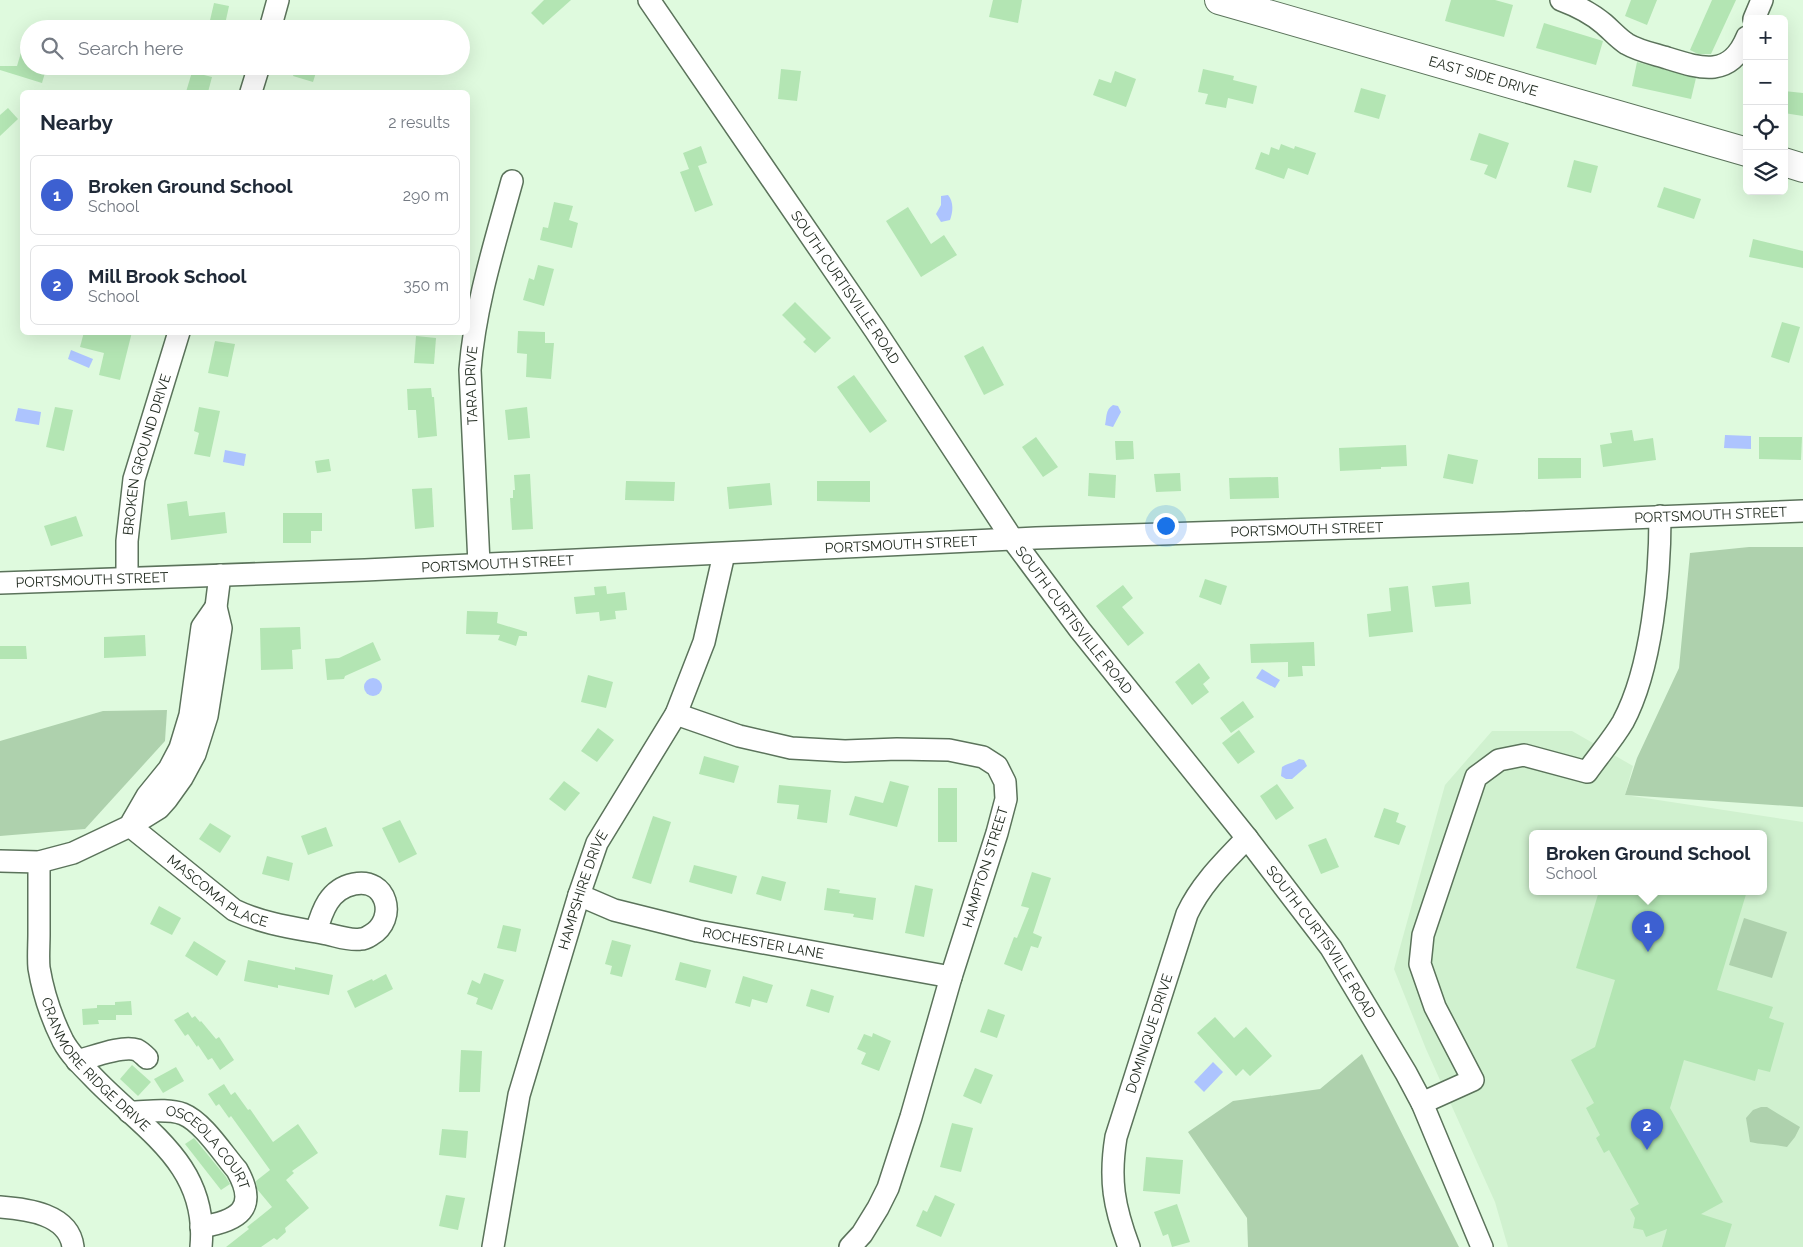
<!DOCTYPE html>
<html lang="en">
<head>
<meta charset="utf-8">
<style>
  :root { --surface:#fff; --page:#f2f2f3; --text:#1f2937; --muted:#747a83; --line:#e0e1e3; --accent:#3d60d1 }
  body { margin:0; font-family:Raleway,sans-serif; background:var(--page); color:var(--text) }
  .controls { position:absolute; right:15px; top:15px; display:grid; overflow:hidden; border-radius:8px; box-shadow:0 5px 20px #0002 }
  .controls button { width:45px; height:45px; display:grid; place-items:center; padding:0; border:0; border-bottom:1px solid var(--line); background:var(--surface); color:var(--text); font:25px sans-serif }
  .you { position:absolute; left:1165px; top:525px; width:18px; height:18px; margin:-12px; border:4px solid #fff; border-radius:50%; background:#1a73e8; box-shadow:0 0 0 8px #1a73e833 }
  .badge { display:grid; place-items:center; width:32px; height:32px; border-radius:50%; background:var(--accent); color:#fff; font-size:16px; font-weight:700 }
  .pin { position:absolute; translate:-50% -41px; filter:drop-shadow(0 1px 2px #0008) }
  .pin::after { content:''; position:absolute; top:26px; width:18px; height:15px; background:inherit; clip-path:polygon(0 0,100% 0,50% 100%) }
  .popup { position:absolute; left:1529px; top:830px; width:238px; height:65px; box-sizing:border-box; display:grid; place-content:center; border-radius:8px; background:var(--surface); filter:drop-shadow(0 1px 4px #0005); font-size:16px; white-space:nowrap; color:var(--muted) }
  .popup b { font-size:19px; color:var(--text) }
  .popup::after { content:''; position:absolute; left:50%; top:100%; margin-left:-10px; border:10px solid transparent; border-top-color:var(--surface) }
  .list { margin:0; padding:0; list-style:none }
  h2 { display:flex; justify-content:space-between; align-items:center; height:65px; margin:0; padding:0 20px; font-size:21px }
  h2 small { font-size:16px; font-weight:400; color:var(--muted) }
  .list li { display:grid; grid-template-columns:32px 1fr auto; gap:15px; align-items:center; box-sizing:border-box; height:80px; margin:0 10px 10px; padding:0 10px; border:1px solid var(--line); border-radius:8px }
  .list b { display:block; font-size:19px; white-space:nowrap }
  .list p { margin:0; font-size:16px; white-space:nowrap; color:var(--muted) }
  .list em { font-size:16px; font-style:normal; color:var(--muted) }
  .icon { flex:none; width:28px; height:28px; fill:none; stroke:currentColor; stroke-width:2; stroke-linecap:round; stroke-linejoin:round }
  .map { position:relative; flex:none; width:1803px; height:1247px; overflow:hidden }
  .search { position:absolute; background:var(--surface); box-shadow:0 5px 20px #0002; left:20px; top:20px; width:450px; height:55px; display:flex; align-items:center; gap:12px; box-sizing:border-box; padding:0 18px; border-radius:28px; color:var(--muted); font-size:19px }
  .panel { position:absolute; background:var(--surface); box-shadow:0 5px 20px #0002; left:20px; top:90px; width:450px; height:245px; border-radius:8px }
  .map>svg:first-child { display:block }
  .built { fill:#d0f1cf; fill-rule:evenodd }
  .green { fill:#aed1ad }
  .water { fill:#adc4fe }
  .building { fill:#b3e5b3 }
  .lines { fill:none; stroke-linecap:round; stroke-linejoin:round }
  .minor-casing { stroke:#5b735b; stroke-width:24 }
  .major-casing { stroke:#5b735b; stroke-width:30 }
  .minor { stroke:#fff; stroke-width:21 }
  .major { stroke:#fff; stroke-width:28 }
  .labels { text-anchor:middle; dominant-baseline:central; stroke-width:5; stroke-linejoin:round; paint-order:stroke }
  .street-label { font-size:14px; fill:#1d271c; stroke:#fff }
</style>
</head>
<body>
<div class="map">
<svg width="1803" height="1247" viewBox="0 0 1803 1247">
  <rect width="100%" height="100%" fill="#dffade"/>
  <path class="built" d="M1492,731H1572L1633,766L1625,795L1803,822V1247H1508L1495,1202L1426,1049L1394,969L1445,785ZM1533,833H1763V891H1533Z"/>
  <g class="green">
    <polygon points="1749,547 1803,547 1803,807 1625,795 1637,758 1679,668 1690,553"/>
    <polygon points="167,710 165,741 85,829 0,836 0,741 103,711"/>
    <polygon points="1744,918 1787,932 1772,978 1729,965"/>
    <polygon points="1362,1054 1459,1247 1248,1247 1247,1218 1188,1132 1233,1101 1320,1089"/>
    <path d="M1761,1107H1767L1800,1127L1795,1137L1787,1147C1775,1144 1763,1145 1750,1142L1746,1118L1753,1110Z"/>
  </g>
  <g class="water">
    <path d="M948,195C954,202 953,212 950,220L941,222L936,214L941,205V196Z"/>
    <polygon points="71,350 93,359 89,368 68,359"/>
    <path d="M1113,405L1118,406L1121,412L1113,427L1105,425C1107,417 1105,410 1113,405Z"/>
    <polygon points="18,408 41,412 39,425 15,421"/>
    <polygon points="1725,435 1751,436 1751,449 1724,448"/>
    <polygon points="225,450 246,454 244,466 223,462"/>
    <polygon points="1262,669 1280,680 1275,688 1256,678"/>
    <circle cx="373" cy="687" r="9"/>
    <path d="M1299,759L1304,760L1307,766L1292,779H1286L1281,776L1282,767C1288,763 1294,763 1299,759Z"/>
    <polygon points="1213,1062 1223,1072 1204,1092 1194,1082"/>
  </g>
  <g class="building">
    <polygon points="544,0 571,0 543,25 531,13"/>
    <polygon points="993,0 1022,0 1018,23 989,17"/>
    <polygon points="1451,0 1495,0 1513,5 1504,37 1445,21"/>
    <polygon points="1631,0 1657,0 1647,25 1625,16"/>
    <polygon points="1712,0 1736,0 1711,54 1698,54 1690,50"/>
    <polygon points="214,3 229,6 224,29 208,29"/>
    <polygon points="1544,23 1603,41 1596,65 1536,48"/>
    <polygon points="26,36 29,37 29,66 47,66 42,83 0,70 0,66 17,66"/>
    <polygon points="1637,62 1696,78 1691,99 1632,86"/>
    <polygon points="296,66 318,66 313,82 293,76"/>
    <polygon points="781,69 801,71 797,101 778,99"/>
    <polygon points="1203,69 1234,76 1233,80 1257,86 1253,104 1228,98 1226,108 1205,104 1208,94 1198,92"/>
    <polygon points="1115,71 1136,79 1126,107 1093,95 1099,79 1111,83"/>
    <polygon points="192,72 212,77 208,92 186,92"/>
    <polygon points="1361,88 1386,95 1379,119 1354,112"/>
    <polygon points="1784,91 1803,93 1803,116 1784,113"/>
    <polygon points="8,108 18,119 0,136 0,115"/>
    <polygon points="1479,133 1509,143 1496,179 1484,174 1488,165 1470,160"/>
    <polygon points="1281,144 1294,149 1295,146 1316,153 1308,175 1288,168 1284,179 1255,169 1261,152 1269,155 1271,147 1279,150"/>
    <polygon points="701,146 707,163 698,166 713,205 695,212 680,172 689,169 683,153"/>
    <polygon points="1574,160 1598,166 1591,193 1567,187"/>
    <polygon points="1664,187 1701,199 1694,219 1657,207"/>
    <polygon points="554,202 573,206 569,220 578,223 572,248 540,240 543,227 548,228"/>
    <polygon points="908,207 931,244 944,235 957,255 921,277 886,221"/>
    <polygon points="1753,239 1803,251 1803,268 1749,257"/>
    <polygon points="538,265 554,269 544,306 523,300 529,278 534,280"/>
    <polygon points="795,302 831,338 815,353 803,342 806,339 782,315"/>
    <polygon points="1782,322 1800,327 1789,363 1771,357"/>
    <polygon points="518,331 545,332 545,343 554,343 551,379 526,377 527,354 517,353"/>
    <polygon points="84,332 132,332 120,380 99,375 104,353 80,347"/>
    <polygon points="416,336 436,338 434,364 414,363"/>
    <polygon points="215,341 235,344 228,377 208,373"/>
    <polygon points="983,346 1004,385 984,395 964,356"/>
    <polygon points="854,375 887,421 870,433 837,387"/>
    <polygon points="431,388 432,397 434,397 437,436 418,438 416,410 408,410 407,389"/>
    <polygon points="55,407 73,410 64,451 46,447"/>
    <polygon points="199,407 220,411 210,457 194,454 199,433 194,431"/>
    <polygon points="527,407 530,438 508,440 505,410"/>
    <polygon points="1632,430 1634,441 1653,438 1656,460 1603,467 1600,445 1612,443 1610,433"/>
    <polygon points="1036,437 1058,467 1043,477 1022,447"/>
    <polygon points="1759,437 1802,437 1801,460 1759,459"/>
    <polygon points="1115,441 1133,441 1134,459 1116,460"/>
    <polygon points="1406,445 1407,466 1381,467 1381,469 1340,471 1339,448"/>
    <polygon points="1448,454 1478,460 1473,484 1443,478"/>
    <polygon points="1538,458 1581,458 1581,478 1538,479"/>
    <polygon points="329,459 331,471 317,473 315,461"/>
    <polygon points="1089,473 1116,475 1115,498 1088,496"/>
    <polygon points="1180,473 1181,491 1156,492 1154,474"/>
    <polygon points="530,474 533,529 512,530 510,498 513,498 513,490 515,490 514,475"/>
    <polygon points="1278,477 1279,498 1230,499 1229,478"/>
    <polygon points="626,481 675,482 674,501 625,500"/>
    <polygon points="817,481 870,481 870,502 817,501"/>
    <polygon points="770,483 772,505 729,509 727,487"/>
    <polygon points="432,488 434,527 415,529 412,489"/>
    <polygon points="187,501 189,516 225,512 227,533 171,540 167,504"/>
    <polygon points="283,513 322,513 322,531 311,531 311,543 283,543"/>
    <polygon points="76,516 83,536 51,546 44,526"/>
    <polygon points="1205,579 1227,586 1221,605 1199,597"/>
    <polygon points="1469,582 1471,604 1435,607 1432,586"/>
    <polygon points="1123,585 1133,598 1122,607 1144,633 1128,646 1096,606"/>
    <polygon points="606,586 607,594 625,592 627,610 615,611 616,619 600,621 599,612 576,614 574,597 595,595 594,587"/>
    <polygon points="1408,586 1413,632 1369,637 1367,614 1391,611 1389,588"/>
    <polygon points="467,611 498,612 497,623 527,632 527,636 519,636 516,646 498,640 500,635 466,634"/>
    <polygon points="300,627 301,649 292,650 293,669 261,670 260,628"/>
    <polygon points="145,635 146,656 104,658 104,637"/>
    <polygon points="373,642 381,660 345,676 344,679 327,680 325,659 339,658"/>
    <polygon points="1314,642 1315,666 1302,666 1303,676 1288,677 1288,662 1251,663 1250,644"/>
    <polygon points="0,646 26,646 27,659 0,659"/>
    <polygon points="1199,663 1210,678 1203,684 1209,692 1192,705 1175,682"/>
    <polygon points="588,675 613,682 606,708 581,702"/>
    <polygon points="1243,701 1254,717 1231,733 1220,718"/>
    <polygon points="598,728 614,740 597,762 581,751"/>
    <polygon points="1239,730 1255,752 1238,764 1222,743"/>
    <polygon points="704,756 739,766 734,783 699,774"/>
    <polygon points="564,781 580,793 565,811 549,799"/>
    <polygon points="890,781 909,786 897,827 849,815 855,796 883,803"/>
    <polygon points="1277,784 1294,808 1276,820 1260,796"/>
    <polygon points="779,785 831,790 827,823 797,819 799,805 777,803"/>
    <rect x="938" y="788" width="19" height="54"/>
    <polygon points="1384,808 1399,813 1396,822 1406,826 1399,845 1374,837"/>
    <polygon points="653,816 671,822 651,884 632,878"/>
    <polygon points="400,820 417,854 399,863 382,828"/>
    <polygon points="210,823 231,836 220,853 199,839"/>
    <polygon points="326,827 333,846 308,855 301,836"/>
    <polygon points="1326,838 1339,867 1321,874 1308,845"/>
    <polygon points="267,856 293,863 289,881 262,874"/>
    <polygon points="694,865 737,876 732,894 689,882"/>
    <polygon points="1032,872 1051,878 1033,933 1042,937 1038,948 1031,946 1022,971 1004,964 1014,937 1017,938 1029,908 1021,906"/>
    <polygon points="762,876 786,882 781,901 756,894"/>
    <polygon points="915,885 933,889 924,937 905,933"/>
    <polygon points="827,888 840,890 839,893 876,898 873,920 853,917 854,914 824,910"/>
    <polygon points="1599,891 1747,891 1717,990 1773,1007 1769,1018 1784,1023 1770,1072 1758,1069 1755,1081 1684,1060 1670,1108 1723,1202 1701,1214 1732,1224 1725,1247 1662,1247 1667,1229 1646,1237 1643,1230 1633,1228 1635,1218 1630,1209 1639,1204 1609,1150 1604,1153 1596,1138 1600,1135 1586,1108 1594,1103 1571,1060 1595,1047 1615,980 1576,968"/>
    <polygon points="159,906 181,918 172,935 150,924"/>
    <polygon points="503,925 521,929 516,952 497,948"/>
    <polygon points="612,940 631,945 622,977 610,974 612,966 605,964"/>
    <polygon points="194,941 226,961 217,976 185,956"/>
    <polygon points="248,960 295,970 295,967 333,975 329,995 278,985 278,988 244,981"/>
    <polygon points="680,962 711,970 706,988 675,980"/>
    <polygon points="484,973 504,980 492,1010 476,1004 478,998 467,994 472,980 480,984"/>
    <polygon points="386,974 393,989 355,1008 347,991 372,979 373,981"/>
    <polygon points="743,976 773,985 767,1003 752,999 750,1007 735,1003"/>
    <polygon points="811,989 834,996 829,1013 806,1006"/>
    <polygon points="131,1001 132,1015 116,1015 116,1007 116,1020 98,1020 99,1024 83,1025 82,1009 97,1008 97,1005 115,1005 115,1002"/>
    <polygon points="988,1009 1005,1015 997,1038 980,1032"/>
    <polygon points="188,1012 192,1018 195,1016 200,1022 201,1021 216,1039 219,1037 234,1060 220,1070 212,1058 208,1060 198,1045 197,1047 188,1034 185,1036 174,1020"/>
    <polygon points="1215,1017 1234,1038 1246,1027 1272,1056 1250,1076 1243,1069 1236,1076 1197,1033"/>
    <polygon points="873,1033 891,1041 879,1071 861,1064 866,1053 857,1049 864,1034 872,1037"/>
    <polygon points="461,1050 482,1051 480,1092 459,1092"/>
    <polygon points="132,1065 151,1082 138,1096 120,1079"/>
    <polygon points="176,1067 184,1081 163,1093 154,1079"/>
    <polygon points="975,1068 993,1075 981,1104 963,1096"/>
    <polygon points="224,1084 231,1095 235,1092 248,1110 250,1109 273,1142 298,1124 318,1153 292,1171 294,1173 286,1180 309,1208 285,1228 286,1232 277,1240 274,1238 261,1247 226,1247 249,1229 247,1227 272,1207 257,1189 256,1181 270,1170 231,1116 229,1118 219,1104 216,1106 208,1094"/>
    <polygon points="952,1123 973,1128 961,1172 940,1167"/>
    <polygon points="442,1129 468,1131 466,1158 439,1155"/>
    <polygon points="194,1138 226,1177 230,1184 221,1190 185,1144"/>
    <polygon points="1146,1157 1183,1160 1180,1194 1143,1191"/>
    <polygon points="446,1195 465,1198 458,1230 439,1226"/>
    <polygon points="935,1195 955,1204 941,1237 916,1226 923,1210 927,1212"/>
    <polygon points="1177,1204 1190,1242 1172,1247 1168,1234 1163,1236 1154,1212"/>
  </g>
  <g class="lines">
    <defs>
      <g id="minor">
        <path id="s1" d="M649,0L875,330L1013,540L1080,630L1247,838L1331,948L1406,1073L1422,1103L1482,1247"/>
        <path d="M1561,0C1577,6 1591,13 1604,24C1612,31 1619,39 1627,44C1639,51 1654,54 1667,58C1702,69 1730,78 1747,37"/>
        <polyline points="1754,19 1762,0"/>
        <polyline points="270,29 278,0"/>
        <polyline points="251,92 259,66"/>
        <path id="s2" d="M479,564L470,370C475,305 495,243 512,181"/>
        <path id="s3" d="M127,578V541L134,479L179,332"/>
        <path id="s4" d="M0,583L365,570L1036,538L1504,523L1803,511"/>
        <polyline points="676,714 739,736 791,748 845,751 897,749 949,750 983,757 997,766 1005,782 1006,799 997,833 951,977 911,1117 888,1188 878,1208 862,1234 850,1247"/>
        <polyline points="132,822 147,796 169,769 180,748 190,715 202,627 216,607"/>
        <path id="s5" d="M130,826L234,910C263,924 295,928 327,934C337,936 350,941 361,939C364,939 368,937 371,935C398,919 387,877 354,884C329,889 322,911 316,932"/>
        <polyline points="0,861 39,862 73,853 130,826 159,808 167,799 182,778 195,754 207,716 221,628 216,607 220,575"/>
        <path id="s6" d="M39,862C39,886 39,910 39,934C39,945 38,958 39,968C43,992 52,1019 63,1041C70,1054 81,1065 92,1076C142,1129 209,1163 201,1247"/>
        <path id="s7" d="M579,895L614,910L698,931L951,977"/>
        <path d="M77,1061C93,1057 122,1045 137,1050C141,1052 144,1055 147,1058"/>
        <path d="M1422,1103L1473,1080L1435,1007L1420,964L1423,935L1476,777L1499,760L1524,755L1587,772C1599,755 1613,739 1623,722C1652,668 1660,577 1660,516"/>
        <path id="s8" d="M129,1112C146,1112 167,1108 183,1114C203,1122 223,1154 237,1170C259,1209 238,1221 201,1227"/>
        <path d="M0,1207C27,1209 69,1214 73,1247"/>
        <path id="s9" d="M493,1247L519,1095L579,895L597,843L676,714L704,642L724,554"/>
        <path id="s10" d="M1129,1247C1114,1207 1109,1180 1116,1137L1187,914C1201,884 1224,862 1247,838"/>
      </g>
      <g id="major">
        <path id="s11" d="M1219,0L1747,152"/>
        <polyline points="1784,162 1803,168"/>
      </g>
    </defs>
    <use href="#minor" class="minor-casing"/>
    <use href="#major" class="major-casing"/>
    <use href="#minor" class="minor"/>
    <use href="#major" class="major"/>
  </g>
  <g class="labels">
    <g class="street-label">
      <text stroke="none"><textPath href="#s11" startOffset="275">EAST SIDE DRIVE</textPath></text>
      <text stroke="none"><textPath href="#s1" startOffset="348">SOUTH CURTISVILLE ROAD</textPath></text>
      <text stroke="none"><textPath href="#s2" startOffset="179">TARA DRIVE</textPath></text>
      <text stroke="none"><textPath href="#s3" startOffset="126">BROKEN GROUND DRIVE</textPath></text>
      <text stroke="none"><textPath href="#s4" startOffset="1712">PORTSMOUTH STREET</textPath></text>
      <text stroke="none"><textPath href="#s4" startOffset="1308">PORTSMOUTH STREET</textPath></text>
      <text stroke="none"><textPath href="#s4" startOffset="902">PORTSMOUTH STREET</textPath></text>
      <text stroke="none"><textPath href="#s4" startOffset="498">PORTSMOUTH STREET</textPath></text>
      <text stroke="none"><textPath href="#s4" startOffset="92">PORTSMOUTH STREET</textPath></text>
      <text stroke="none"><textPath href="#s1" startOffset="752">SOUTH CURTISVILLE ROAD</textPath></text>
      <text transform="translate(985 867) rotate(-73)">HAMPTON STREET</text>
      <text stroke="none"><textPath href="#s5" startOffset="110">MASCOMA PLACE</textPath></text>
      <text stroke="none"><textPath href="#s9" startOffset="369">HAMPSHIRE DRIVE</textPath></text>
      <text stroke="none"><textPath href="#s7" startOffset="191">ROCHESTER LANE</textPath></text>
      <text stroke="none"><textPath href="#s1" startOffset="1158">SOUTH CURTISVILLE ROAD</textPath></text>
      <text stroke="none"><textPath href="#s10" startOffset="221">DOMINIQUE DRIVE</textPath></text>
      <text stroke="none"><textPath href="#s6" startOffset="221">CRANMORE RIDGE DRIVE</textPath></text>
      <text stroke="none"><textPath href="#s8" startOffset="95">OSCEOLA COURT</textPath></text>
    </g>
  </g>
</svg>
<div class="controls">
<button>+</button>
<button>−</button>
<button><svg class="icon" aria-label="locate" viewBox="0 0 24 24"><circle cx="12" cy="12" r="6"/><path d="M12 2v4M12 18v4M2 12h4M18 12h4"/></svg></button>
<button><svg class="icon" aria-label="layers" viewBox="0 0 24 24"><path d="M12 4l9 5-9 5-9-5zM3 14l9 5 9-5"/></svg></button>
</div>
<div class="you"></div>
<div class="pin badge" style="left:1648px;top:952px">1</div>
<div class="popup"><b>Broken Ground School</b>School</div>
<div class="pin badge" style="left:1647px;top:1150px">2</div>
<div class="search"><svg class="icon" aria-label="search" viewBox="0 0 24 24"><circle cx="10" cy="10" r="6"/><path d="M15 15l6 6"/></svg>Search here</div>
<section class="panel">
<h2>Nearby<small>2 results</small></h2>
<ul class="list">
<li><span class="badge">1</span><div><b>Broken Ground School</b><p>School</p></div><em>290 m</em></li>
<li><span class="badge">2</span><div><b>Mill Brook School</b><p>School</p></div><em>350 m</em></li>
</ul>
</section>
</div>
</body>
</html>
